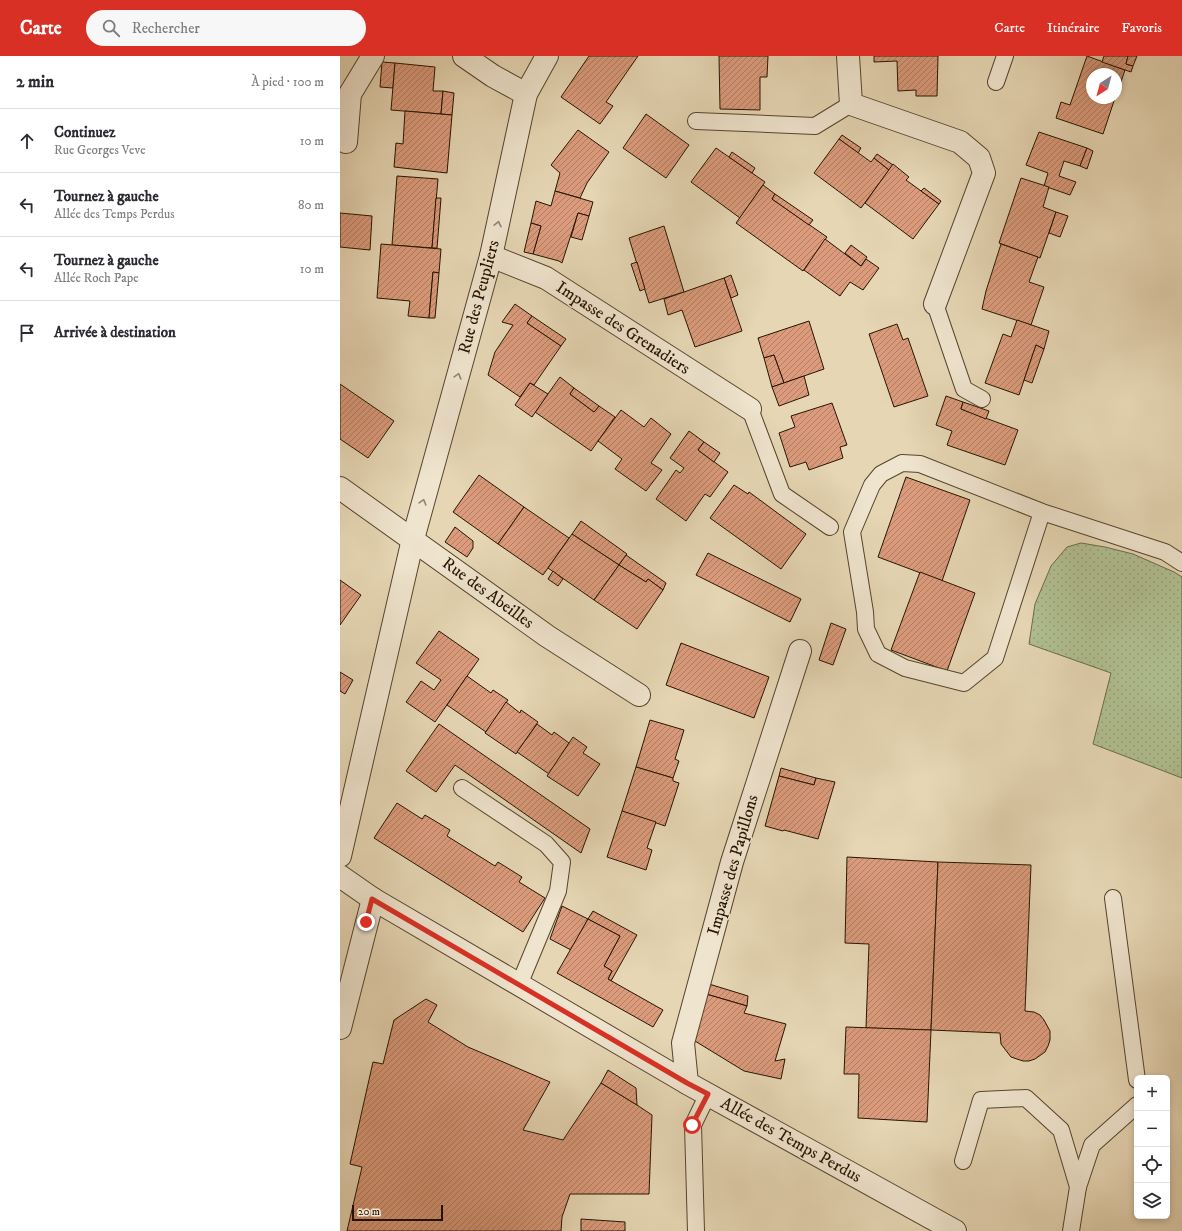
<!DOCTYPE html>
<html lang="fr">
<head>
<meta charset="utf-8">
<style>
  :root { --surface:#fff; --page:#f7f7f7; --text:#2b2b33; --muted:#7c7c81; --line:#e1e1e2; --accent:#d93025 }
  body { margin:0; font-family:"IM FELL DW Pica",serif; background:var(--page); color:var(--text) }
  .controls { position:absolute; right:12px; bottom:12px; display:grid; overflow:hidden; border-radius:6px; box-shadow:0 2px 6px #0003 }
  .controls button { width:36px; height:36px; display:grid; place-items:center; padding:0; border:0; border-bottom:1px solid var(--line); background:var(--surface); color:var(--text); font:20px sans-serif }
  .compass { position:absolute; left:746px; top:12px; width:36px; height:36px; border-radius:50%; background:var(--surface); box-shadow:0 2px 6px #0003; rotate:216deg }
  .scale { position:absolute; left:12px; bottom:10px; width:91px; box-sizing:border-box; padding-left:4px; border:2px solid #261400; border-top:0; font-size:11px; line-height:14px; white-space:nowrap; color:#261400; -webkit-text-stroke:3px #efe4ce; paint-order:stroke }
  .stop { position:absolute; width:12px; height:12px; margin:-9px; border:3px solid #d93025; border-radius:50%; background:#fff }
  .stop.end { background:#d93025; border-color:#fff; box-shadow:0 1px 4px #0008 }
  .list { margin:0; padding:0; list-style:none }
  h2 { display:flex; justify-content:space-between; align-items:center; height:52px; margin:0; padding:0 16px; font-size:17px }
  h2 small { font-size:13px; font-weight:400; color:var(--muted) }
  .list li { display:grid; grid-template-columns:26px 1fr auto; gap:12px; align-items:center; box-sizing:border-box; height:64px; padding:0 16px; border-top:1px solid var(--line) }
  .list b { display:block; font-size:15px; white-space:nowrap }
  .list p { margin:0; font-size:13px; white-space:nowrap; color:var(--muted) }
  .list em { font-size:13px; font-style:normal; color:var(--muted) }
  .icon { flex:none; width:22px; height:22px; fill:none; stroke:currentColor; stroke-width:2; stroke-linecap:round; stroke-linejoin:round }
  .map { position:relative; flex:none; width:842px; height:1175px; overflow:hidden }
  header { display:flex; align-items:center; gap:24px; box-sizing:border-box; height:56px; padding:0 20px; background:var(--accent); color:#fff }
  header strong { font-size:19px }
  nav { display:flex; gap:22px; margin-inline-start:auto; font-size:14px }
  .search { width:280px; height:36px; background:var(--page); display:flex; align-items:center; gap:10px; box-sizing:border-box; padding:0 14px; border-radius:22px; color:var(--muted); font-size:15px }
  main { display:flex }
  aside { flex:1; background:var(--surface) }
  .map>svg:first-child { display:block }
  .grass { fill:url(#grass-dots); stroke:#6b6a48 }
  .building { fill:url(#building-hatch); stroke:#261400 }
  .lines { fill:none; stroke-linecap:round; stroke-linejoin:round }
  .lane-casing { stroke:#56442d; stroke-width:18 }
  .street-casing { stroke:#56442d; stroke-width:24 }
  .lane { stroke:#efe4ce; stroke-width:16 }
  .street { stroke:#efe4ce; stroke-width:22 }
  .oneway { stroke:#958671 }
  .route { stroke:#d93025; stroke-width:5 }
  .labels { text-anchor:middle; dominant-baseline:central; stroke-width:3; stroke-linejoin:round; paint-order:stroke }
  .street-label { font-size:17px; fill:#261400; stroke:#efe4ce }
</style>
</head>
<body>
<header>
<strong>Carte</strong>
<div class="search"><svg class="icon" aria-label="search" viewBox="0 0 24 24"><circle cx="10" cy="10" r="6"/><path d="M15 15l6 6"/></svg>Rechercher</div>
<nav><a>Carte</a><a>Itinéraire</a><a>Favoris</a></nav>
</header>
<main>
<aside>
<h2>2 min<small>À pied · 100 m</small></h2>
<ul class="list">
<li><svg class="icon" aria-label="ahead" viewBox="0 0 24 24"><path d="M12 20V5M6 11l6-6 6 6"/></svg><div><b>Continuez</b><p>Rue Georges Veve</p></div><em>10 m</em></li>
<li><svg class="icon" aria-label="left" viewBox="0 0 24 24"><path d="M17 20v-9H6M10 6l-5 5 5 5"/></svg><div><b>Tournez à gauche</b><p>Allée des Temps Perdus</p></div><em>80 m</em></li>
<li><svg class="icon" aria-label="left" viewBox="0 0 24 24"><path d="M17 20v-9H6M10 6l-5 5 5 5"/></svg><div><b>Tournez à gauche</b><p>Allée Roch Pape</p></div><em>10 m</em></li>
<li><svg class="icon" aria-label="arrive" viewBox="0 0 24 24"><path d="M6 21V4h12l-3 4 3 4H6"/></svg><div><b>Arrivée à destination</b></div></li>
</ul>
</aside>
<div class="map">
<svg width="842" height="1175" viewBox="0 0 842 1175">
  <defs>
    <pattern id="grass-dots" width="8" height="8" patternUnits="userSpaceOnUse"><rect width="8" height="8" fill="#b0bf91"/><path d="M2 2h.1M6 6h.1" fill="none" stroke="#97a37b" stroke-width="1.8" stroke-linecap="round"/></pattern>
    <pattern id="building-hatch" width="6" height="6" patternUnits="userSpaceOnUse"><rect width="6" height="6" fill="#db9b7c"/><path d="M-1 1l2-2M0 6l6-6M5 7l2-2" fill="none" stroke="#b17d63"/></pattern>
  </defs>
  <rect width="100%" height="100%" fill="#e6d6b4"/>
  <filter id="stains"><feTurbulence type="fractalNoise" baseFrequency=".005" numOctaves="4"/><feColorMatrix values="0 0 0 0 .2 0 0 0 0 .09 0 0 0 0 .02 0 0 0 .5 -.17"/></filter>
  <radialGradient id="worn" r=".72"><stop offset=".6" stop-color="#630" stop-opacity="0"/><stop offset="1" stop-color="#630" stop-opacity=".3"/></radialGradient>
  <polygon class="grass" points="741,487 765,491 793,498 834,516 842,521 842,722 753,688 771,617 689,588 695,548 711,510 727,491"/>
  <g class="building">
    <polygon points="249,0 298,0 266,46 273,50 260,68 221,41"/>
    <polygon points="379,0 428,0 427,21 420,21 420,54 380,53"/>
    <polygon points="534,0 598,0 597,40 576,40 576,34 558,35 557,5 534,6"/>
    <polygon points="747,0 785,14 776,40 776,18 752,18 752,42 775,42 763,78 716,62 721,46 730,49"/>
    <polygon points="764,0 788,0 786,8 793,10 791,16 762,6"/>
    <polygon points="788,0 797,0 793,10 786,8"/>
    <polygon points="42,6 55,7 53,32 40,31"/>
    <polygon points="55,7 95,11 93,35 103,35 101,58 51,54"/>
    <polygon points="103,35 114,37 112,59 101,58"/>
    <polygon points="65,55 112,59 107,117 54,111 56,87 63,88"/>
    <polygon points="306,58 349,89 326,122 283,92"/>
    <polygon points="238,74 269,96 247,127 240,142 215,135 220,117 211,109"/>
    <polygon points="699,76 747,92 740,110 724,105 719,120 736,126 730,139 704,130 708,117 686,109"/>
    <polygon points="502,79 521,92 518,97 499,83"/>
    <polygon points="499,83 531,106 534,102 549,114 521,152 474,117"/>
    <polygon points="376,92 425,126 400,162 351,126"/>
    <polygon points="747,92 753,95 747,113 740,110"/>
    <polygon points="392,96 415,112 412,117 389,101"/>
    <polygon points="537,98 553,109 549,114 534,102"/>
    <polygon points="553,108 569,121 566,124 599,148 573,183 525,147"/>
    <polygon points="57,120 98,123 92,192 52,189"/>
    <polygon points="681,122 709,131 703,151 716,156 700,202 659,187"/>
    <polygon points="423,129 435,138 432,143 487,181 463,215 396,167"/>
    <polygon points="584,132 601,145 599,148 581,135"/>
    <polygon points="215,135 253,146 249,160 238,157 222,207 219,205 193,198 201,170 191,167 196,145 211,150"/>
    <polygon points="435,138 473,164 469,169 432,143"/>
    <polygon points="96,142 101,142 97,192 92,192"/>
    <polygon points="716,156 728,160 720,181 709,177"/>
    <polygon points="0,157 32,160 30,194 0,191"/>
    <polygon points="238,157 249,160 242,184 231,181"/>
    <polygon points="191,167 201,170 193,198 184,196"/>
    <polygon points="324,170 344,236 309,247 289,182"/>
    <polygon points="485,183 521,210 526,203 539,212 523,234 510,226 500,240 464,214"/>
    <polygon points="41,188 101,193 99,217 93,216 89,262 68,260 70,245 37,242"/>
    <polygon points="661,188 698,201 689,226 704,231 691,269 642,253 646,235"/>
    <polygon points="511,189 527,201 521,210 505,197"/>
    <polygon points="297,206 305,233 300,235 291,208"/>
    <polygon points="93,216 99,217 95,262 89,262"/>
    <polygon points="391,219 398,239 391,242 384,222"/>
    <polygon points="384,222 402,275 355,291 342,254 328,259 324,243"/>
    <polygon points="175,248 192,260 187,267 221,290 194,329 190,327 180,341 148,319 155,296 173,269 162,266"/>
    <polygon points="192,260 226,283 221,290 187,267"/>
    <polygon points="677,264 709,275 704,293 696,289 679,339 645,327 663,278 671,281"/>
    <polygon points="469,265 484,313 444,327 434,299 424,302 418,282"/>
    <polygon points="557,268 563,284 568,282 588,340 554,351 529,278"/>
    <polygon points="696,289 704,293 692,327 684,324"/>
    <polygon points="434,299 444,327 432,331 424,302"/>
    <polygon points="464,320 469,339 439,350 432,331"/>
    <polygon points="220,321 234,332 230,338 254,356 259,350 275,361 251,395 195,356"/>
    <polygon points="190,327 208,338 192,361 175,349"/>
    <polygon points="0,328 54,365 28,402 0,383"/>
    <polygon points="234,332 259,350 254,356 230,338"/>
    <polygon points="606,340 623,346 621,353 678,374 665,409 607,389 612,375 596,369"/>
    <polygon points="623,346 649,355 646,363 621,353"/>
    <polygon points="492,347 507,389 500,391 503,402 469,414 466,406 450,411 439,377 455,371 451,360"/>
    <polygon points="281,354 304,371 311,362 331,378 311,407 322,414 306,435 275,413 282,403 258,385"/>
    <polygon points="349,375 364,386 358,394 388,416 370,441 365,438 346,465 316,443 336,414 340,417 344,412 330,402"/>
    <polygon points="364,386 380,397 374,406 358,394"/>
    <polygon points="139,419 184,451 158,488 113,456"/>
    <polygon points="566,421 630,444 602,525 538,501"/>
    <polygon points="394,429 408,438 409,436 466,478 441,513 370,462"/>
    <polygon points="184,451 229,482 203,519 158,488"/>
    <polygon points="241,465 287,498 279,509 232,478"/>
    <polygon points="115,471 133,485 133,492 127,501 105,486"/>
    <polygon points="232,478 279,509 254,544 208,512"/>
    <polygon points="368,497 461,543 450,566 356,519"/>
    <polygon points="286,499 326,527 323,534 308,523 306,526 279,509"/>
    <polygon points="279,509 306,526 308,523 323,534 297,573 254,544"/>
    <polygon points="213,515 223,523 218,530 208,523"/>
    <polygon points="580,516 635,537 607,615 551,594"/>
    <polygon points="0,524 21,539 0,569"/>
    <polygon points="491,567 506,573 493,609 479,604"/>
    <polygon points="99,575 139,603 95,666 66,646 81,625 94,634 101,624 76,607"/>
    <polygon points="341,587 429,621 414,662 326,629"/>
    <polygon points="0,616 13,624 5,638 0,635"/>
    <polygon points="127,620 151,637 153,634 168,644 146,676 107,649"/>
    <polygon points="166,646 180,657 181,654 198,666 176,698 145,677"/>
    <polygon points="310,664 344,674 335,703 339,705 333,722 296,711"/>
    <polygon points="99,668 250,773 241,797 115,709 96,736 66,715"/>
    <polygon points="197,668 212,679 214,676 229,687 209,718 177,696"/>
    <polygon points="233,681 247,691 243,697 260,708 238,740 207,720"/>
    <polygon points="296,711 333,722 333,725 339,727 325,770 282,755"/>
    <polygon points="441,712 476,722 474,729 439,720"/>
    <polygon points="439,720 474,729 476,722 495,726 478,783 444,774 443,775 425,770"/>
    <polygon points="57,747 82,763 85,759 110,774 107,780 155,810 158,806 182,821 179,826 205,842 183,876 34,782"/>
    <polygon points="282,755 316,766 307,792 312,794 306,814 267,801"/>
    <polygon points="507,801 598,806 591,974 526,972 529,888 505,887"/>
    <polygon points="598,806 691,809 685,955 694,956 700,959 704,964 710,975 710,984 708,990 705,996 695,1003 689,1005 683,1005 671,1001 661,988 660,977 591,974"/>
    <polygon points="222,850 248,863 231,894 210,883"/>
    <polygon points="253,855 297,879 271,925 268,923 272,915 264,910 280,880 248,863"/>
    <polygon points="248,863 280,880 264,910 272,915 268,923 323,954 313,971 217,917"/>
    <polygon points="369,928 408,940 407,950 366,938"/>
    <polygon points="366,938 407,950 404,957 446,968 435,1005 445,1003 441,1023 404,1015 355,985"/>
    <polygon points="86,943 97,949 88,966 128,991 210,1026 183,1074 223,1084 261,1027 297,1049 312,1059 309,1138 230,1138 222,1161 221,1175 7,1175 22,1111 10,1108 33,1006 43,1008 54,964"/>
    <polygon points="506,971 591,974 587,1066 518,1062 519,1018 504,1018"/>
    <polygon points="268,1014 296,1032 297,1049 261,1027"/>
    <polygon points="241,1163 285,1166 285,1175 241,1175"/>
  </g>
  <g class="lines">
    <defs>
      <g id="lane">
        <polyline points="656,26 665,0"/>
        <polyline points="356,65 475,70 511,48"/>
        <polyline points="595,248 624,333 642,343"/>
        <polyline points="410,353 442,438 490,471"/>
        <polyline points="702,456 655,602 624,627 565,612 538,598 526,573 525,556 512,476 532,429 541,418 562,407 580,408 702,456 825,496 842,507"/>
        <polyline points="122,732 206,788 222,806 218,835 179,929"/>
        <polyline points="773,842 797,1024"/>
        <polyline points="623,1105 641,1044 686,1042 721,1074 738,1131 731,1175"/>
        <polyline points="738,1131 752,1089 797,1049"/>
        <polyline points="356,1175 353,1069 368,1038"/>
      </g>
      <g id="street">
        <polyline points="124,0 153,20 186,38"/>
        <polyline points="508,0 511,48 620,86 639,102 644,117 595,248"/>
        <polyline points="6,86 10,38 33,0"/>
        <polyline points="151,200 206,222 410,353"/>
        <polyline points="0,432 207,580 299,639"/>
        <polyline points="0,800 73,483 151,200 186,38 207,0"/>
        <polyline points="0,820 33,843 347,1027 615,1175"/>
        <polyline points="0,972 33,843"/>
        <polyline points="347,1027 343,987 392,806 460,595"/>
      </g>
    </defs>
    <use href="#lane" class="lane-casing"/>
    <use href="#street" class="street-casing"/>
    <use href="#lane" class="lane"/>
    <use href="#street" class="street"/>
  </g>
  <defs><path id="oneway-chevron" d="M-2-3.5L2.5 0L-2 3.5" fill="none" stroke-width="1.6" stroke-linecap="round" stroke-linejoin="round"/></defs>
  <g class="oneway">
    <use href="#oneway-chevron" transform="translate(158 168) rotate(-78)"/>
    <use href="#oneway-chevron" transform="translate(118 320) rotate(-74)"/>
    <use href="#oneway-chevron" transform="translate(83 446) rotate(-74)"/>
  </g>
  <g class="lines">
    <polyline class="route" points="26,866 32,843 347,1027 368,1038 352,1069"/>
  </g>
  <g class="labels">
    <g class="street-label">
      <text transform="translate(139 241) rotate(-75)">Rue des Peupliers</text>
      <text transform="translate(283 272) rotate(33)">Impasse des Grenadiers</text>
      <text transform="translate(148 537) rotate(36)">Rue des Abeilles</text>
      <text transform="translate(393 809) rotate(-74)">Impasse des Papillons</text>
      <text transform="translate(451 1084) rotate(29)">Allée des Temps Perdus</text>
    </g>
  </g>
  <rect width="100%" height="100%" filter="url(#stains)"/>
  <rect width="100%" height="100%" fill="url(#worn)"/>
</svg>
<div class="controls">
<button>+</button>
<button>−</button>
<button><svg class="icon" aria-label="locate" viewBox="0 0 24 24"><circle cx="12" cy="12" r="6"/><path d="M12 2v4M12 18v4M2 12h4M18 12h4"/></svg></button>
<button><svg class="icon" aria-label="layers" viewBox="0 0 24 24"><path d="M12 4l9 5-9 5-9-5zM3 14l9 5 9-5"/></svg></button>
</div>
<svg class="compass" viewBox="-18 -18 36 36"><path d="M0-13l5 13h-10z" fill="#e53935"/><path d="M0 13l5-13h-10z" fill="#7c7c81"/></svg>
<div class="scale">20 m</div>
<div class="stop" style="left:352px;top:1069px"></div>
<div class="stop end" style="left:26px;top:866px"></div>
</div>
</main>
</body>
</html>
